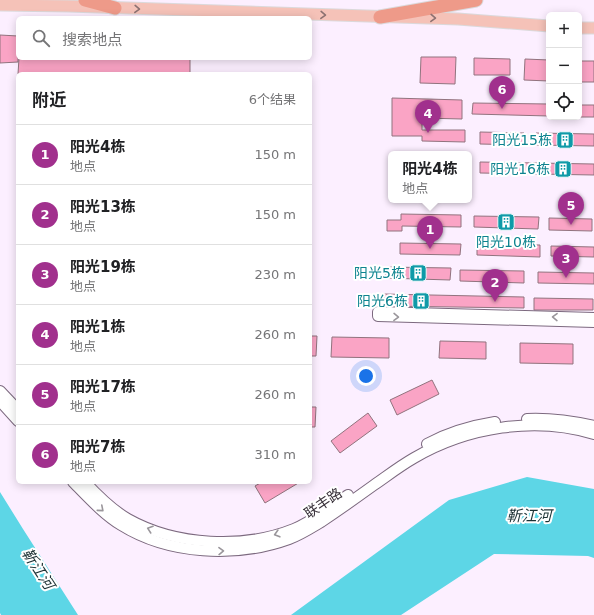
<!DOCTYPE html>
<html lang="zh">
<head>
<meta charset="utf-8">
<style>
  :root { --surface:#fff; --page:#f6f6f6; --text:#202124; --muted:#757577; --line:#e0e0e0; --accent:#a1308d }
  body { margin:0; font-family:"DejaVu Sans","Noto Sans SC",sans-serif; background:var(--page); color:var(--text) }
  .controls { position:absolute; right:12px; top:12px; display:grid; overflow:hidden; border-radius:6px; box-shadow:0 2px 10px #0003 }
  .controls button { width:36px; height:36px; display:grid; place-items:center; padding:0; border:0; border-bottom:1px solid var(--line); background:var(--surface); color:var(--text); font:20px sans-serif }
  .you { position:absolute; left:366px; top:376px; width:14px; height:14px; margin:-10px; border:3px solid #fff; border-radius:50%; background:#1a73e8; box-shadow:0 0 0 6px #1a73e833 }
  .badge { display:grid; place-items:center; width:26px; height:26px; border-radius:50%; background:var(--accent); color:#fff; font-size:13px; font-weight:700 }
  .pin { position:absolute; translate:-50% -33px; filter:drop-shadow(0 1px 2px #0008) }
  .pin::after { content:''; position:absolute; top:21px; width:14px; height:12px; background:inherit; clip-path:polygon(0 0,100% 0,50% 100%) }
  .popup { position:absolute; left:388px; top:151px; width:84px; height:52px; box-sizing:border-box; display:grid; place-content:center; border-radius:6px; background:var(--surface); filter:drop-shadow(0 1px 3px #0005); font-size:13px; white-space:nowrap; color:var(--muted) }
  .popup b { font-size:15px; color:var(--text) }
  .popup::after { content:''; position:absolute; left:50%; top:100%; margin-left:-8px; border:8px solid transparent; border-top-color:var(--surface) }
  .list { margin:0; padding:0; list-style:none }
  h2 { display:flex; justify-content:space-between; align-items:center; height:52px; margin:0; padding:0 16px; font-size:17px }
  h2 small { font-size:13px; font-weight:400; color:var(--muted) }
  .list li { display:grid; grid-template-columns:26px 1fr auto; gap:12px; align-items:center; box-sizing:border-box; height:60px; padding:0 16px; border-top:1px solid var(--line) }
  .list b { display:block; font-size:15px; white-space:nowrap }
  .list p { margin:0; font-size:13px; white-space:nowrap; color:var(--muted) }
  .list em { font-size:13px; font-style:normal; color:var(--muted) }
  .icon { flex:none; width:22px; height:22px; fill:none; stroke:currentColor; stroke-width:2; stroke-linecap:round; stroke-linejoin:round }
  .map { position:relative; flex:none; width:594px; height:615px; overflow:hidden }
  .search { position:absolute; background:var(--surface); box-shadow:0 2px 10px #0003; left:16px; top:16px; width:296px; height:44px; display:flex; align-items:center; gap:10px; box-sizing:border-box; padding:0 14px; border-radius:6px; color:var(--muted); font-size:15px }
  .panel { position:absolute; background:var(--surface); box-shadow:0 2px 10px #0003; left:16px; top:72px; width:296px; height:412px; border-radius:6px }
  .map>svg:first-child { display:block }
  .water { fill:#5dd6e6 }
  .building { fill:#faa4c5; stroke:#91737e }
  .lines { fill:none; stroke-linecap:round; stroke-linejoin:round }
  .secondary-casing { stroke:#7c697f; stroke-width:12 }
  .primary-casing { stroke:#dbd9db; stroke-width:13 }
  .highway-casing { stroke:#dbd9db; stroke-width:15 }
  .secondary { stroke:#fff; stroke-width:10 }
  .primary { stroke:#f5c2b8; stroke-width:11 }
  .highway { stroke:#ee9a89; stroke-width:13 }
  .oneway { stroke:#8c7171 }
  .oneway2 { stroke:#9a969b }
  .labels { text-anchor:middle; dominant-baseline:central; stroke-width:4; stroke-linejoin:round; paint-order:stroke }
  .culture-label { font-size:14px; fill:#0d838f; stroke:#fff; text-anchor:end }
  .street-label { font-size:14px; fill:#362e37; stroke:#fff }
  .water-label { font-size:15px; font-style:italic; fill:#1c3134; stroke:#fff }
</style>
</head>
<body>
<div class="map">
<svg width="594" height="615" viewBox="0 0 594 615">
  <rect width="100%" height="100%" fill="#fcefff"/>
  <g class="water">
    <polygon points="527,477 594,489 594,558 588,556 494,554 401,615 291,615 449,500"/>
    <polygon points="0,492 23,529 78,615 1,615 0,613"/>
  </g>
  <g class="building">
    <polygon points="0,35 18,36 18,62 0,63"/>
    <polygon points="421,57 456,57 455,84 420,83"/>
    <polygon points="19,58 190,58 190,74 18,74"/>
    <polygon points="474,58 510,59 510,75 474,75"/>
    <polygon points="525,59 549,60 549,81 524,80"/>
    <rect x="579" y="61" width="15" height="21"/>
    <polygon points="392,98 462,100 462,119 422,118 422,130 465,130 465,142 422,141 422,136 392,136"/>
    <polygon points="473,103 549,104 549,116 472,114"/>
    <rect x="579" y="105" width="15" height="12"/>
    <polygon points="480,132 524,133 524,145 480,144"/>
    <polygon points="536,133 594,134 594,146 536,145"/>
    <polygon points="480,162 594,164 594,175 480,173"/>
    <polygon points="401,214 461,215 461,227 402,226 402,231 387,231 387,220 401,220"/>
    <polygon points="474,216 539,217 538,229 474,227"/>
    <polygon points="549,218 592,219 592,231 549,230"/>
    <polygon points="400,243 461,244 460,255 400,254"/>
    <polygon points="477,244 540,245 540,257 477,255"/>
    <polygon points="551,246 594,247 594,257 551,256"/>
    <polygon points="386,267 451,268 450,280 385,278"/>
    <polygon points="460,270 524,271 524,283 460,281"/>
    <polygon points="538,272 594,273 594,284 538,283"/>
    <polygon points="384,294 524,297 524,308 384,306"/>
    <polygon points="534,298 593,299 593,310 534,310"/>
    <polygon points="310,336 317,336 316,356 310,356"/>
    <polygon points="332,337 389,338 389,358 331,357"/>
    <polygon points="440,341 486,342 486,359 439,358"/>
    <polygon points="520,343 573,344 573,364 520,363"/>
    <polygon points="432,380 439,394 397,415 390,400"/>
    <polygon points="310,407 316,407 315,427 310,427"/>
    <polygon points="368,413 377,426 340,453 331,441"/>
    <polygon points="262,482 300,482 265,503 255,486"/>
  </g>
  <g class="lines">
    <defs>
      <g id="secondary">
        <polyline points="594,318 378,312 378,316 594,322"/>
        <polyline points="0,391 18,410"/>
        <polyline points="0,401 18,421"/>
        <path d="M527,419C549,418 572,421 594,426"/>
        <path d="M427,444C449,432 470,426 495,422"/>
        <path d="M73,482C88,497 103,514 121,525C169,555 236,558 289,539C300,535 311,528 321,522C339,510 356,498 374,485C387,476 400,466 414,458C467,427 535,416 594,434"/>
        <path d="M85,482C98,496 112,510 128,519C176,546 244,549 294,529C313,521 331,507 348,495"/>
      </g>
      <g id="primary">
        <polyline points="0,5 68,6 458,19 549,26"/>
        <polyline points="579,28 594,28"/>
      </g>
      <g id="highway">
        <polyline points="85,0 115,8"/>
        <polyline points="380,17 476,0"/>
      </g>
    </defs>
    <use href="#secondary" class="secondary-casing"/>
    <use href="#primary" class="primary-casing"/>
    <use href="#highway" class="highway-casing"/>
    <use href="#secondary" class="secondary"/>
    <use href="#primary" class="primary"/>
    <use href="#highway" class="highway"/>
  </g>
  <defs><path id="oneway-chevron" d="M-2-3.5L2.5 0L-2 3.5" fill="none" stroke-width="1.6" stroke-linecap="round" stroke-linejoin="round"/></defs>
  <g class="oneway">
    <use href="#oneway-chevron" transform="translate(137 9) rotate(2)"/>
    <use href="#oneway-chevron" transform="translate(323 15) rotate(2)"/>
    <use href="#oneway-chevron" transform="translate(433 18) rotate(2)"/>
  </g>
  <g class="oneway2">
    <use href="#oneway-chevron" transform="translate(396 317) rotate(1)"/>
    <use href="#oneway-chevron" transform="translate(555 317) rotate(-179)"/>
    <use href="#oneway-chevron" transform="translate(101 509) rotate(41)"/>
    <use href="#oneway-chevron" transform="translate(150 529) rotate(-161)"/>
    <use href="#oneway-chevron" transform="translate(277 534) rotate(164)"/>
    <use href="#oneway-chevron" transform="translate(221 551) rotate(-1)"/>
  </g>
  <defs>
    <symbol id="building-square" viewBox="-11 -11 22 22"><rect x="-9" y="-9" width="18" height="18" rx="4" fill="#0f9aa8" stroke="#fff"/><path d="M-4-6H4V6H1V3H-1V6H-4ZM-2.5-4.3h1.7v1.8h-1.7ZM.8-4.3h1.7v1.8H.8ZM-2.5-1h1.7V.8h-1.7ZM.8-1h1.7V.8H.8Z" fill="#fff"/></symbol>
  </defs>
  <g fill-rule="evenodd">
    <use href="#building-square" x="555" y="130" width="20" height="20"/>
    <use href="#building-square" x="553" y="159" width="20" height="20"/>
    <use href="#building-square" x="496" y="212" width="20" height="20"/>
    <use href="#building-square" x="408" y="263" width="20" height="20"/>
    <use href="#building-square" x="411" y="291" width="20" height="20"/>
  </g>
  <g class="labels">
    <g class="culture-label">
      <text x="552" y="140">阳光15栋</text>
      <text x="550" y="169">阳光16栋</text>
      <text x="506" y="242" text-anchor="middle">阳光10栋</text>
      <text x="405" y="273">阳光5栋</text>
      <text x="408" y="301">阳光6栋</text>
    </g>
    <g class="street-label">
      <text transform="translate(323 503) rotate(-34)">联丰路</text>
    </g>
    <g class="water-label">
      <text x="529" y="516">靳江河</text>
      <text transform="translate(38 569) rotate(57)">靳江河</text>
    </g>
  </g>
</svg>
<div class="controls">
<button>+</button>
<button>−</button>
<button><svg class="icon" aria-label="locate" viewBox="0 0 24 24"><circle cx="12" cy="12" r="6"/><path d="M12 2v4M12 18v4M2 12h4M18 12h4"/></svg></button>
</div>
<div class="you"></div>
<div class="pin badge" style="left:430px;top:249px">1</div>
<div class="popup"><b>阳光4栋</b>地点</div>
<div class="pin badge" style="left:495px;top:302px">2</div>
<div class="pin badge" style="left:566px;top:278px">3</div>
<div class="pin badge" style="left:428px;top:133px">4</div>
<div class="pin badge" style="left:571px;top:225px">5</div>
<div class="pin badge" style="left:502px;top:109px">6</div>
<div class="search"><svg class="icon" aria-label="search" viewBox="0 0 24 24"><circle cx="10" cy="10" r="6"/><path d="M15 15l6 6"/></svg>搜索地点</div>
<section class="panel">
<h2>附近<small>6个结果</small></h2>
<ul class="list">
<li><span class="badge">1</span><div><b>阳光4栋</b><p>地点</p></div><em>150 m</em></li>
<li><span class="badge">2</span><div><b>阳光13栋</b><p>地点</p></div><em>150 m</em></li>
<li><span class="badge">3</span><div><b>阳光19栋</b><p>地点</p></div><em>230 m</em></li>
<li><span class="badge">4</span><div><b>阳光1栋</b><p>地点</p></div><em>260 m</em></li>
<li><span class="badge">5</span><div><b>阳光17栋</b><p>地点</p></div><em>260 m</em></li>
<li><span class="badge">6</span><div><b>阳光7栋</b><p>地点</p></div><em>310 m</em></li>
</ul>
</section>
</div>
</body>
</html>
